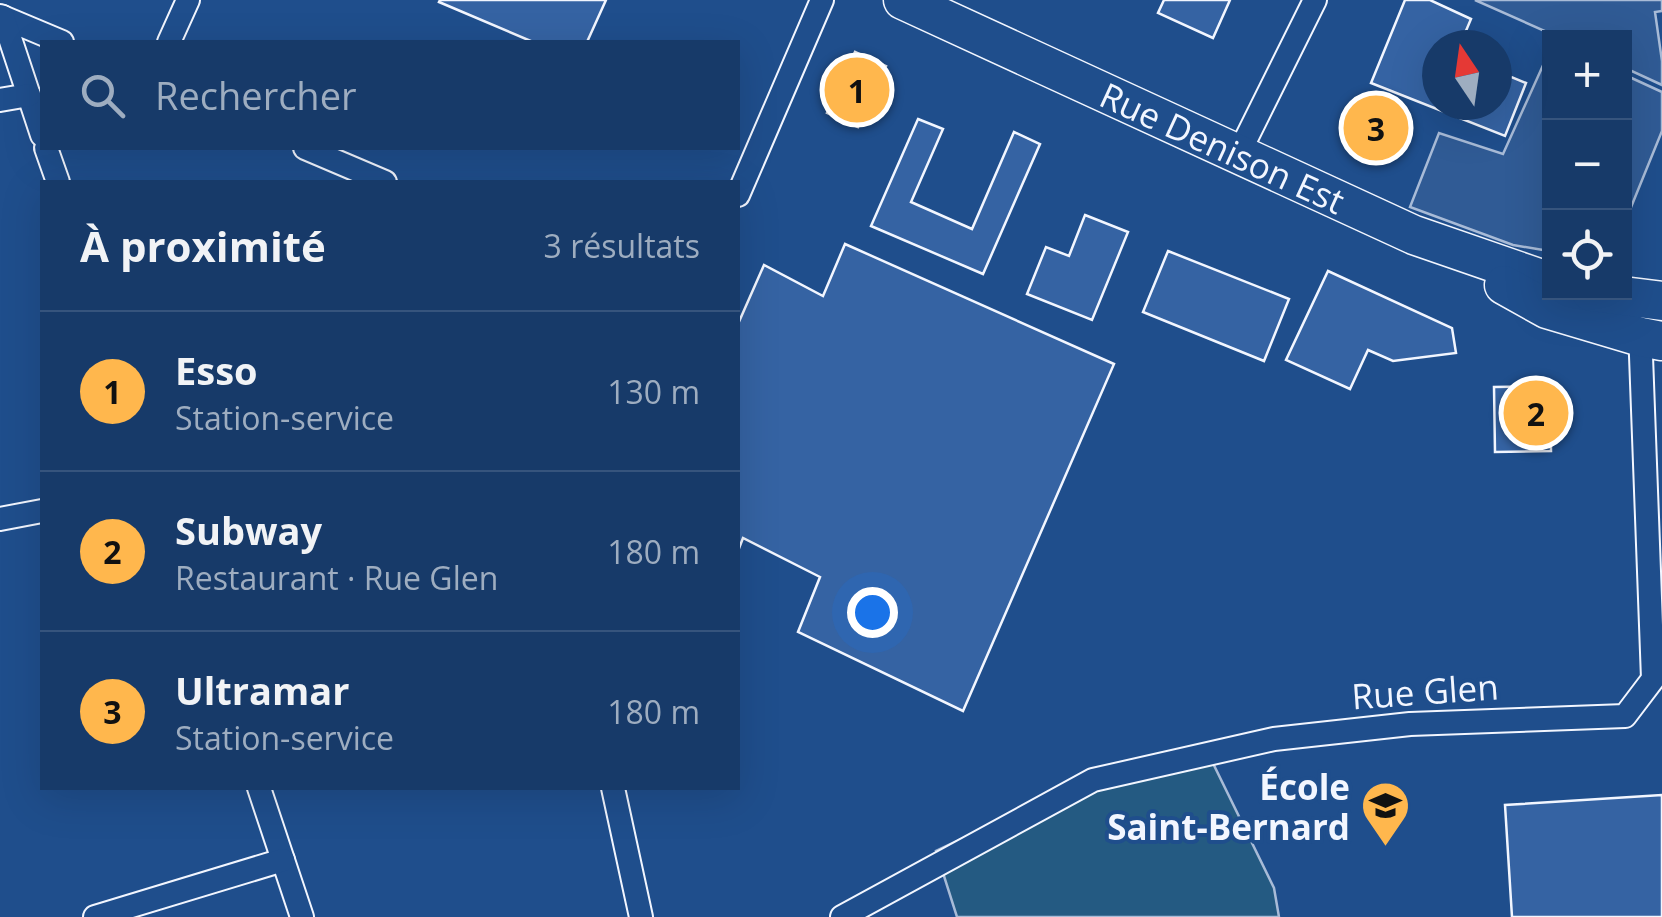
<!DOCTYPE html>
<html lang="fr">
<head>
<meta charset="utf-8">
<style>
  :root { --surface:#173a69; --page:#20416f; --text:#f1f3f6; --muted:#9eadc0; --line:#36547d; --accent:#ffb74d }
  body { margin:0; font-family:"Open Sans",sans-serif; background:var(--page); color:var(--text) }
  .controls { position:absolute; right:30px; top:30px; display:grid; overflow:hidden; border-radius:0px; box-shadow:0 10px 40px #0002 }
  .controls button { width:90px; height:90px; display:grid; place-items:center; padding:0; border:0; border-bottom:2px solid var(--line); background:var(--surface); color:var(--text); font:50px sans-serif }
  .compass { position:absolute; left:1422px; top:30px; width:90px; height:90px; border-radius:50%; background:var(--surface); box-shadow:0 10px 40px #0002; rotate:347deg }
  .you { position:absolute; left:872px; top:612px; width:35px; height:35px; margin:-25px; border:8px solid #fff; border-radius:50%; background:#1a73e8; box-shadow:0 0 0 15px #1a73e833 }
  .badge { display:grid; place-items:center; width:65px; height:65px; border-radius:50%; background:var(--accent); color:#111; font-size:32px; font-weight:700 }
  .pin { position:absolute; translate:-50% -50%; border:5px solid #fff; box-shadow:0 2px 10px #0006 }
  .list { margin:0; padding:0; list-style:none }
  h2 { display:flex; justify-content:space-between; align-items:center; height:130px; margin:0; padding:0 40px; font-size:42px }
  h2 small { font-size:32px; font-weight:400; color:var(--muted) }
  .list li { display:grid; grid-template-columns:65px 1fr auto; gap:30px; align-items:center; box-sizing:border-box; height:160px; padding:0 40px; border-top:2px solid var(--line) }
  .list b { display:block; font-size:38px; white-space:nowrap }
  .list p { margin:0; font-size:32px; white-space:nowrap; color:var(--muted) }
  .list em { font-size:32px; font-style:normal; color:var(--muted) }
  .icon { flex:none; width:55px; height:55px; fill:none; stroke:currentColor; stroke-width:2; stroke-linecap:round; stroke-linejoin:round }
  .map { position:relative; flex:none; width:1662px; height:917px; overflow:hidden }
  .search { position:absolute; background:var(--surface); box-shadow:0 10px 40px #0002; left:40px; top:40px; width:700px; height:110px; display:flex; align-items:center; gap:25px; box-sizing:border-box; padding:0 35px; border-radius:0px; color:var(--muted); font-size:38px }
  .panel { position:absolute; background:var(--surface); box-shadow:0 10px 40px #0002; left:40px; top:180px; width:700px; height:610px; border-radius:0px }
  .map>svg:first-child { display:block }
  .green { fill:#245a82; stroke:#a8bbd7; stroke-width:2.5 }
  .parking { fill:#305b95; stroke:#a8bbd7; stroke-width:2.5 }
  .building { fill:#3563a3; stroke:#f2f6ff; stroke-width:2.5 }
  .lines { fill:none; stroke-linecap:round; stroke-linejoin:round }
  .street-casing { stroke:#f2f6ff; stroke-width:26 }
  .primary-casing { stroke:#f2f6ff; stroke-width:41 }
  .street { stroke:#1f4e8c; stroke-width:22 }
  .primary { stroke:#1f4e8c; stroke-width:38 }
  .labels { text-anchor:middle; dominant-baseline:central; stroke-width:8; stroke-linejoin:round; paint-order:stroke }
  .street-label { font-size:35px; fill:#f2f6ff; stroke:#1f4e8c }
  .poi-label { font-size:35px; font-weight:bold; fill:#f2f6ff; stroke:#1f4e8c; text-anchor:end }
</style>
</head>
<body>
<div class="map">
<svg width="1662" height="917" viewBox="0 0 1662 917">
  <rect width="100%" height="100%" fill="#1f4e8c"/>
  <polygon class="green" points="1206,749 1274,888 1279,917 957,917 936,851 1014,814"/>
  <g class="parking">
    <polygon points="1475,0 1662,0 1662,11 1655,12 1662,61 1662,85 1625,68 1624,38 1558,37"/>
    <polygon points="1549,52 1549,251 1513,245 1410,207 1439,133 1503,154"/>
    <polygon points="1625,75 1662,92 1662,131 1625,222"/>
  </g>
  <g class="building">
    <polygon points="440,0 606,0 587,42 533,42 439,2"/>
    <polygon points="1164,0 1230,0 1213,38 1158,13"/>
    <polygon points="1405,0 1430,0 1471,19 1460,45 1437,45 1437,105 1497,105 1497,71 1526,83 1505,136 1371,83"/>
    <polygon points="855,52 886,66 858,127 827,113"/>
    <polygon points="918,119 943,129 911,202 972,229 1014,132 1040,144 983,274 871,226"/>
    <polygon points="1085,215 1128,232 1092,320 1027,294 1046,247 1069,256"/>
    <polygon points="845,244 1114,364 963,711 798,632 820,577 743,538 738,551 738,324 764,265 823,296"/>
    <polygon points="1168,251 1289,299 1264,361 1143,312"/>
    <polygon points="1328,271 1452,328 1456,353 1393,361 1368,350 1350,389 1286,360"/>
    <polygon points="1550,386 1551,451 1495,452 1494,387"/>
    <polygon points="1662,795 1662,917 1512,917 1505,805"/>
  </g>
  <g class="lines">
    <defs>
      <g id="street">
        <polyline points="0,16 62,42"/>
        <polyline points="3,17 42,135"/>
        <polyline points="169,42 188,0"/>
        <polyline points="0,100 29,95"/>
        <polyline points="46,148 58,182"/>
        <polyline points="305,148 385,182"/>
        <polyline points="1238,155 1315,0"/>
        <polyline points="738,195 822,0"/>
        <polyline points="0,519 42,511"/>
        <polyline points="259,788 302,917"/>
        <polyline points="613,788 641,917"/>
        <polyline points="95,917 283,860"/>
        <polyline points="842,917 1093,780 1274,739 1410,724 1625,716 1653,679 1640,329"/>
      </g>
      <g id="primary">
        <path id="s1" d="M903,0L1414,235L1550,282"/>
        <polyline points="1504,285 1547,309 1641,337 1662,341"/>
        <polyline points="1591,292 1662,301"/>
      </g>
    </defs>
    <use href="#street" class="street-casing"/>
    <use href="#primary" class="primary-casing"/>
    <use href="#street" class="street"/>
    <use href="#primary" class="primary"/>
  </g>
  <defs>
    <symbol id="school-pin" viewBox="-11 -11 22 30"><path d="M0 17L-7.5 6A9.5 9.5 0 1 1 7.5 6Z" fill="#ffb74d" stroke="#1f4e8c"/><path d="M0-5L7-2L0 1L-7-2ZM-4 1L0 2.5L4 1V4Q0 6-4 4Z" fill="#111"/></symbol>
  </defs>
  <g fill-rule="evenodd">
    <use href="#school-pin" x="1358" y="778" width="55" height="75"/>
  </g>
  <g class="labels">
    <g class="street-label">
      <text stroke="none"><textPath href="#s1" startOffset="352">Rue Denison Est</textPath></text>
      <text transform="translate(1425 691) rotate(-4)">Rue Glen</text>
    </g>
    <g class="poi-label">
      <text x="1350" y="786">École<tspan x="1350" dy="40">Saint-Bernard</tspan></text>
    </g>
  </g>
</svg>
<div class="controls">
<button>+</button>
<button>−</button>
<button><svg class="icon" aria-label="locate" viewBox="0 0 24 24"><circle cx="12" cy="12" r="6"/><path d="M12 2v4M12 18v4M2 12h4M18 12h4"/></svg></button>
</div>
<svg class="compass" viewBox="-18 -18 36 36"><path d="M0-13l5 13h-10z" fill="#e53935"/><path d="M0 13l5-13h-10z" fill="#9eadc0"/></svg>
<div class="you"></div>
<div class="pin badge" style="left:857px;top:90px">1</div>
<div class="pin badge" style="left:1536px;top:413px">2</div>
<div class="pin badge" style="left:1376px;top:128px">3</div>
<div class="search"><svg class="icon" aria-label="search" viewBox="0 0 24 24"><circle cx="10" cy="10" r="6"/><path d="M15 15l6 6"/></svg>Rechercher</div>
<section class="panel">
<h2>À proximité<small>3 résultats</small></h2>
<ul class="list">
<li><span class="badge">1</span><div><b>Esso</b><p>Station-service</p></div><em>130 m</em></li>
<li><span class="badge">2</span><div><b>Subway</b><p>Restaurant · Rue Glen</p></div><em>180 m</em></li>
<li><span class="badge">3</span><div><b>Ultramar</b><p>Station-service</p></div><em>180 m</em></li>
</ul>
</section>
</div>
</body>
</html>
